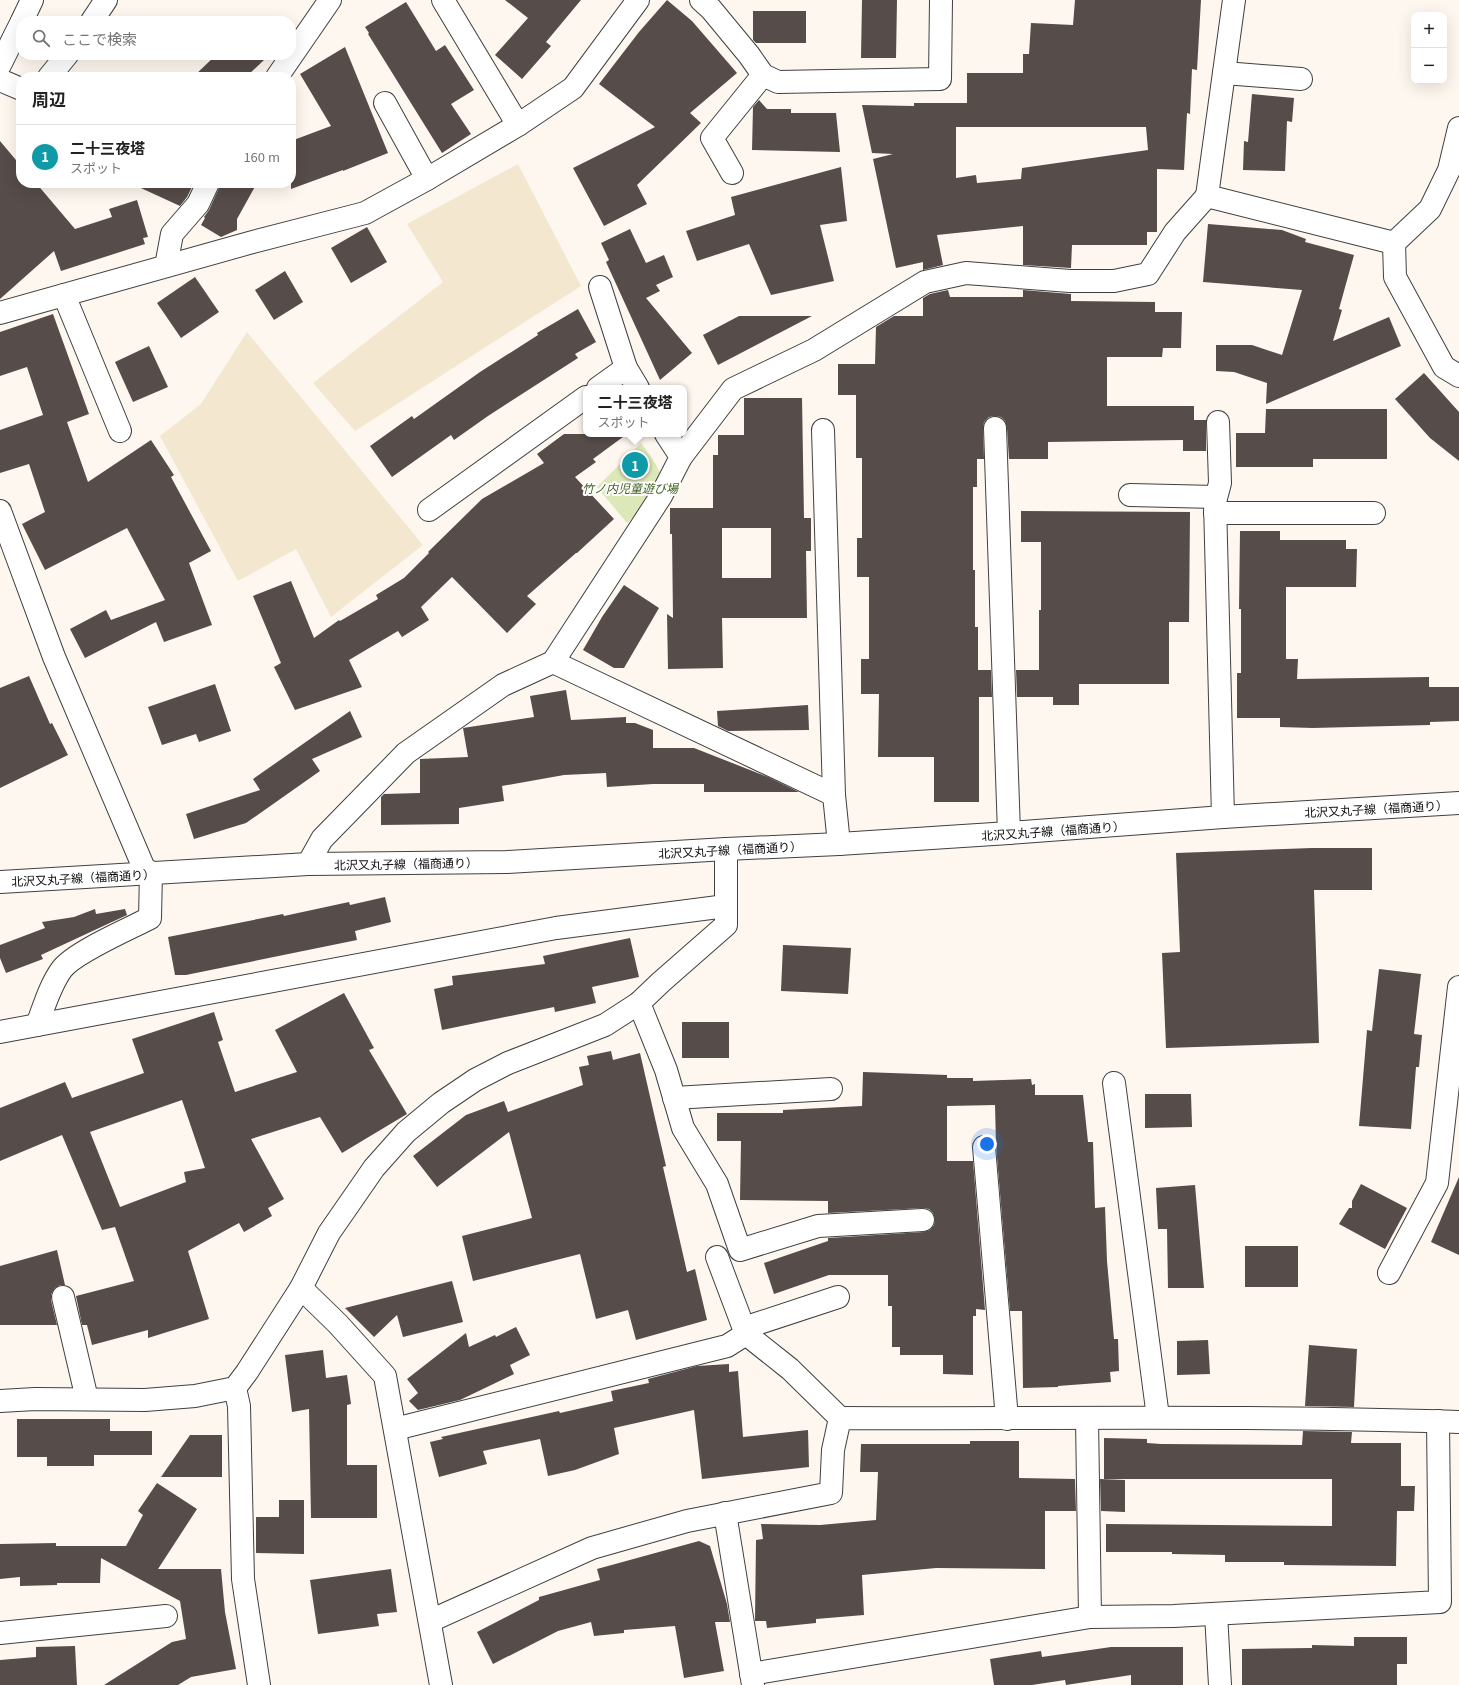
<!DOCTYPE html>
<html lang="ja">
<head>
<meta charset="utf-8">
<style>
  :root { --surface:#fff; --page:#f2f2f2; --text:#222; --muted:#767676; --line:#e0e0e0; --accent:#0f766e }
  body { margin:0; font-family:Georgia,"Noto Sans JP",serif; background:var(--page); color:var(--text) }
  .controls { position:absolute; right:12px; top:12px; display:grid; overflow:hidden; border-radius:8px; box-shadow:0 4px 16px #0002 }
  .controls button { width:36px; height:36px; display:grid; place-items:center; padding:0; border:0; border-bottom:1px solid var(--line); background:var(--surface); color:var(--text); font:20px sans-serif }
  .you { position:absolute; left:987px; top:1144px; width:14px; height:14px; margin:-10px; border:3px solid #fff; border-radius:50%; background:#1a73e8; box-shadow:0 0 0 6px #1a73e833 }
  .badge { display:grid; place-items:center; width:26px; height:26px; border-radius:50%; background:var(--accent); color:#fff; font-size:13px; font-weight:700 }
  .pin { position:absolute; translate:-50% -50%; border:2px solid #fff; box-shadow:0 1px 4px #0006 }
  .popup { position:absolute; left:583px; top:385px; width:104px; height:52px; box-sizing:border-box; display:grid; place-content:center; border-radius:8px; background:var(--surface); filter:drop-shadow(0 1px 3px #0005); font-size:13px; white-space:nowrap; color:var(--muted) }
  .popup b { font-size:15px; color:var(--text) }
  .popup::after { content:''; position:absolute; left:50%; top:100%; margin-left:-8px; border:8px solid transparent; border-top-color:var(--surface) }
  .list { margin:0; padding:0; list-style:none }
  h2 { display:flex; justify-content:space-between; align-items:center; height:52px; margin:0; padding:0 16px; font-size:17px }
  h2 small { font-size:13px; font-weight:400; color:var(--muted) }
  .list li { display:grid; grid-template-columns:26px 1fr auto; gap:12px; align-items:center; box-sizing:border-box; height:64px; padding:0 16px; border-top:1px solid var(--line) }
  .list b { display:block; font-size:15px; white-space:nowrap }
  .list p { margin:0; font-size:13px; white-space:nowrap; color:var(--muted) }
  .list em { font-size:13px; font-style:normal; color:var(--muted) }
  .icon { flex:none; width:22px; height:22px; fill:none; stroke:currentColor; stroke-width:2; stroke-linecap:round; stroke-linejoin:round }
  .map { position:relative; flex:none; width:1459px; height:1685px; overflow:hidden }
  .search { position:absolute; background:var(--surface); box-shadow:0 4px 16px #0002; left:16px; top:16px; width:280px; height:44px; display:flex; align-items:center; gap:10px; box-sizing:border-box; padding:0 14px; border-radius:16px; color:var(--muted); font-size:15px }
  .panel { position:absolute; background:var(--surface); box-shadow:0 4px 16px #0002; left:16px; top:72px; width:280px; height:116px; border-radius:16px }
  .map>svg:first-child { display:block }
  .farmland { fill:#f3e7cf }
  .green { fill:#dde8b9 }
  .building { fill:#564c4a; fill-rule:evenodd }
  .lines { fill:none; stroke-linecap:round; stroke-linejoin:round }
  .minor-casing { stroke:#404040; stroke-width:24 }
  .tertiary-casing { stroke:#404040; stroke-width:24 }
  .minor { stroke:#fff; stroke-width:22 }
  .tertiary { stroke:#fff; stroke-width:22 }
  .labels { text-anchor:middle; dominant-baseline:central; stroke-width:4; stroke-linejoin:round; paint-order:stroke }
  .park-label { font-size:12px; font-style:italic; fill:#3f6320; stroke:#fff }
  .street-label { font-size:12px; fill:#0d0d0d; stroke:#fff }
</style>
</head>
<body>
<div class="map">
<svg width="1459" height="1685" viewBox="0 0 1459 1685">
  <rect width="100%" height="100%" fill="#fef7ef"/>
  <g class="farmland">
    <polygon points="518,164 581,286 355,431 313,383 443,282 407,224"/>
    <polygon points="247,332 423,545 331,617 296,549 238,581 160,436 201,404"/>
  </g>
  <polygon class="green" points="641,443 652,458 661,474 648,503 627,523 597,487"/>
  <g class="building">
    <polygon points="505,0 581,0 546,42 551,46 522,79 495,55 528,18"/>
    <polygon points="667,0 692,21 737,73 690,113 701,123 637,185 647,204 604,226 573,168 655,127 599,84 639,32"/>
    <polygon points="862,0 897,0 896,58 861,58"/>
    <path d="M1075,0H1201L1197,70L1192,69L1190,114L1187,113L1184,170L1157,169V232H1147V245H1072L1071,268L1023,265V226L937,235L943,265L923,270V262L896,268L873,159L893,154L872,153L862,105L914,106V103H967V73H1023V54H1029L1031,23L1073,25ZM956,127H1146L1148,150L1022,168L1021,179L977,183L976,175L956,178Z"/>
    <polygon points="406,2 436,51 445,45 474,90 451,104 471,134 442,153 368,34 369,33 365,27"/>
    <polygon points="753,11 806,11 806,43 756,43 753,40"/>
    <polygon points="345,47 388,153 343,171 343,170 291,189 291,141 331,126 300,74"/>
    <polygon points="216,55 259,55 264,60 246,77 193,77"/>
    <polygon points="1252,94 1294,98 1292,122 1287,121 1285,171 1243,170 1244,141 1248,142"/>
    <polygon points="759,100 767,109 791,109 791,113 836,113 840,152 752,150 753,107"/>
    <polygon points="0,141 21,166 21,183 36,183 75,229 112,217 109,209 137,200 148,237 143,238 145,244 61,271 54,251 0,299"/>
    <polygon points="841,167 847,221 820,225 834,281 771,295 749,244 697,261 686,231 735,215 731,197"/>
    <polygon points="130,183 194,183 187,197 180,206"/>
    <polygon points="220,183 257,183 237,219 237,230 221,237 201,225 205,218 204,217 209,210 219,188"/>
    <polygon points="1208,224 1282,230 1306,239 1305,242 1354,255 1339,309 1342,310 1333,341 1389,317 1401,346 1266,404 1267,383 1234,372 1216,371 1216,345 1252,345 1282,355 1302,290 1203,282"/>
    <polygon points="367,227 387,262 351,283 331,248"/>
    <polygon points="630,229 646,263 664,255 673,277 656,285 660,291 646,298 692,353 660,380 606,262 609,260 601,243"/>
    <polygon points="285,271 303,302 274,320 255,290"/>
    <polygon points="195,277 219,312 181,338 157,303"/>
    <polygon points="948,290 950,297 1023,297 1023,290 1071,294 1071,301 1155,302 1155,312 1182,312 1181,348 1163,348 1162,357 1107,357 1107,406 1194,406 1194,420 1206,420 1206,451 1183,451 1183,440 1048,442 1048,459 1009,459 1007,428 1005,421 1001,417 994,416 989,417 984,422 983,428 984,459 977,459 977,487 973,487 973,570 975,570 975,627 978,627 978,670 991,670 992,697 979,697 979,802 934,802 934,757 878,757 879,694 861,694 861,659 869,659 869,577 857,577 857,538 862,538 862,458 856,458 856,395 838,395 838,364 875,364 876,327 894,316 923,316 923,298 930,294"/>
    <polygon points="578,309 596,342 575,354 578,358 488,416 454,440 451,435 392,477 370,446 412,416 414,419 480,372 538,335 537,333"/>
    <polygon points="53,314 89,414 67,422 88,482 151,440 174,475 171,477 211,551 189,563 212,625 164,642 156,622 85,658 70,629 106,610 111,620 165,600 127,528 45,570 22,524 45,512 29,464 0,473 0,430 43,415 27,367 0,376 0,332"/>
    <polygon points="739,316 812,316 718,365 703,335"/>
    <polygon points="149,346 168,387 133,402 115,362"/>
    <polygon points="1424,373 1459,412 1459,461 1430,438 1395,399"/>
    <path d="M744,398H802L804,518H811V551H806L807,618H722L723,668L668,669L667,614L673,618L672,534H670V508H713V455H718V435H744ZM722,528H771V578H722Z"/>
    <polygon points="1266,409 1387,409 1387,459 1313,459 1313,467 1236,467 1236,433 1265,433"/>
    <polygon points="564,434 627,434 593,459 596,462 575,477 614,519 577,553 576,553 527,596 536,604 507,633 452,577 421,607 429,620 402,637 398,631 349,660 362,687 295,710 274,667 281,663 253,596 291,581 314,638 339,620 340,621 378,599 376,595 404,578 429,553 428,552 482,499 544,463 537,454"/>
    <polygon points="1021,511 1190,512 1189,622 1169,622 1169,684 1079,684 1079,705 1053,705 1053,697 1017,697 1016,670 1039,670 1039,610 1041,610 1041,542 1021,542"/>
    <polygon points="1240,531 1280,531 1280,540 1346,540 1346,549 1357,549 1356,587 1286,587 1286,659 1298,659 1297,679 1429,677 1429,687 1459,687 1459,721 1430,722 1430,725 1313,728 1280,727 1280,718 1237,718 1237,673 1241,673 1241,609 1239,609"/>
    <polygon points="624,585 659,608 624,668 614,668 583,650 602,617"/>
    <polygon points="29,676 50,724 52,723 68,755 0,788 0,688"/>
    <polygon points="215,684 231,731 199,742 196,734 162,745 148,707"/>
    <polygon points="566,690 571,720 626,717 626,723 635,723 653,730 653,748 694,748 768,777 799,792 704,792 704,784 653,784 607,787 606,773 564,775 502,786 504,801 459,808 459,824 381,825 381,797 384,794 420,793 420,759 468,757 463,728 534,717 530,696"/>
    <polygon points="808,705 809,730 728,731 718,726 717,711"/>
    <polygon points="350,711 362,737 312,759 320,771 246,823 194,839 186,814 260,790 253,779"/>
    <polygon points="1312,848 1372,848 1372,890 1314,890 1319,1043 1166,1048 1162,953 1180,952 1176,853"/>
    <polygon points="385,897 391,922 355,931 357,940 186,975 175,975 168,937 283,914 284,916 349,902 350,905"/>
    <polygon points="95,909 96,914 125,909 127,915 41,955 43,959 6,973 0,958 0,945 45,928 42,922 74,917"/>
    <polygon points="630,938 639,977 592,987 596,1003 555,1012 554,1007 442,1030 434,989 453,985 452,976 545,964 543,956"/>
    <polygon points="783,945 851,948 848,994 781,991"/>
    <polygon points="1379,969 1421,974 1414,1034 1422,1035 1419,1067 1416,1067 1411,1129 1359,1126 1367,1030 1372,1031"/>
    <path d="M344,993L374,1048L369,1050L407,1114L342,1153L320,1117L251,1139L284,1199L268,1208L272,1216L244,1232L239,1223L188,1251L209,1319L148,1338V1330L92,1345L87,1325H82L76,1296L134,1281L115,1227L102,1230L62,1135L0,1161V1108L65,1082L72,1098L144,1073L132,1039L214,1012L223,1040L218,1042L235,1092L297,1072L275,1030ZM182,1100L205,1168L184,1172L186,1182L120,1207L90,1132Z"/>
    <rect x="682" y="1022" width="47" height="36"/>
    <polygon points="611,1051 613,1060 640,1053 666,1166 663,1167 687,1272 695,1269 707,1320 636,1340 628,1310 596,1319 580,1254 473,1281 462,1236 532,1218 509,1132 437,1187 413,1156 466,1115 504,1101 508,1112 583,1085 579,1067 589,1065 587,1056"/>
    <polygon points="863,1072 947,1075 947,1078 973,1078 973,1081 1031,1079 1032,1085 1035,1084 1035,1095 1083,1095 1088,1142 1093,1142 1095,1208 1105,1207 1107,1261 1114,1339 1118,1339 1119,1371 1110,1372 1111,1382 1058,1386 1058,1387 1023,1388 1022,1311 1010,1311 996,1145 995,1105 947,1106 947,1161 973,1161 985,1310 976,1309 976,1316 973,1316 973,1375 943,1374 943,1355 900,1355 900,1347 892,1347 892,1306 888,1306 888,1275 829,1275 774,1294 764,1263 828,1241 828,1238 924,1232 930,1230 934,1225 935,1219 933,1213 929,1209 923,1208 828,1213 828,1201 740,1200 741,1141 717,1141 717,1113 783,1113 783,1110 862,1106"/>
    <polygon points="1145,1094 1191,1094 1192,1127 1145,1128"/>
    <polygon points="1459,1177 1459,1255 1431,1242"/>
    <polygon points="1361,1184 1407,1208 1385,1249 1339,1224 1349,1208 1352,1208 1352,1201"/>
    <polygon points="1195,1185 1204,1288 1168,1288 1167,1229 1158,1229 1156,1188"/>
    <rect x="1245" y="1246" width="53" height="41"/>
    <polygon points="57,1250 65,1285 60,1285 55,1288 51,1294 51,1300 57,1325 0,1325 0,1266"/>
    <polygon points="452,1281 463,1322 403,1337 397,1315 374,1337 345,1308"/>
    <polygon points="516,1327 530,1355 510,1365 514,1374 460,1400 418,1410 409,1401 418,1393 407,1379 466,1333 469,1347 495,1335 496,1337"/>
    <polygon points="1208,1340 1210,1374 1177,1375 1177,1341"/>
    <polygon points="1309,1345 1357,1349 1354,1407 1305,1406"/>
    <polygon points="323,1350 326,1378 347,1375 351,1404 347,1405 347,1465 377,1465 377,1518 311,1518 309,1409 292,1412 285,1355"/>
    <polygon points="729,1364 729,1372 738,1371 743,1437 808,1430 809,1467 702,1479 694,1410 614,1428 619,1454 575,1470 548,1476 540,1439 483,1451 487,1464 439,1477 430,1442 443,1439 441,1437 559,1411 560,1413 613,1401 611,1391 649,1383 648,1379 697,1366"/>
    <polygon points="17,1419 110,1419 110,1431 152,1431 152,1455 94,1455 94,1466 47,1466 47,1457 17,1457"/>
    <polygon points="1303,1431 1352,1432 1351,1443 1401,1443 1401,1486 1415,1486 1414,1511 1397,1511 1396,1566 1284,1565 1284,1562 1225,1562 1225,1555 1172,1554 1172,1552 1106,1552 1106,1524 1332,1526 1332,1479 1104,1479 1104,1438 1147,1439 1147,1443 1161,1444 1302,1445"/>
    <polygon points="190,1435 222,1435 222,1477 161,1477"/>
    <polygon points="970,1441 1019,1441 1019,1478 1075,1479 1076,1511 1045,1511 1045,1569 936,1568 862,1575 864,1615 816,1619 816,1623 767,1628 766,1621 755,1621 756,1540 763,1539 761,1524 820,1525 876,1520 878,1472 860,1472 861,1444 970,1444"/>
    <polygon points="1100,1479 1125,1480 1125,1512 1101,1511"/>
    <polygon points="157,1483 197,1509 158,1569 221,1569 225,1612 236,1669 191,1677 178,1685 104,1685 172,1642 186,1639 180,1601 101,1558 100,1583 57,1583 57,1585 20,1586 20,1577 0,1579 0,1544 56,1543 56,1546 126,1546 143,1515 138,1511"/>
    <polygon points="279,1500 304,1500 304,1554 256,1553 256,1517 279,1517"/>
    <polygon points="699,1541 710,1546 727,1604 730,1622 715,1622 724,1671 684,1678 675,1626 624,1630 624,1633 594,1636 591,1622 558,1631 493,1664 477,1632 539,1600 539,1597 600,1580 597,1569"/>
    <polygon points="391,1569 397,1612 377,1614 379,1626 318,1634 310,1580"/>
    <polygon points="1354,1637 1407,1637 1407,1664 1397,1664 1397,1685 1242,1685 1242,1649 1312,1648 1312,1645 1354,1646"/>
    <polygon points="75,1646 77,1685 0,1685 0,1660 36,1657 36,1647"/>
    <polygon points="1111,1647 1183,1647 1183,1685 1131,1685 1131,1675 1066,1685 1065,1680 1032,1685 994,1685 990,1659 1041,1651 1042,1657"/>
  </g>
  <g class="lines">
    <defs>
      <g id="minor">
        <polyline points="443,0 518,125"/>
        <polyline points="701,0 711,9 749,55 763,75 778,82 940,79 941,0"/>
        <polyline points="1234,0 1207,196 1394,243 1430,209 1449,170 1459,128"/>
        <polyline points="92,21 106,0"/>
        <polyline points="1224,73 1301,79"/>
        <polyline points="49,77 67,55"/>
        <polyline points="277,77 330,0"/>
        <polyline points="0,80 21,89"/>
        <polyline points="385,103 427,179"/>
        <polyline points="732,173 712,138 763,75"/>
        <polyline points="1394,243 1395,277 1444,367 1459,376"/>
        <polyline points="166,266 172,234 198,204 208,183"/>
        <polyline points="600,287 626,368"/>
        <polyline points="64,295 120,431"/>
        <polyline points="0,313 249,243 365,213 427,179 518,125 573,88 638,0"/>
        <polyline points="598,388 626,368 638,388"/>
        <polyline points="1218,422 1220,483 1215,502 1223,817"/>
        <polyline points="995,428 1009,833"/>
        <polyline points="823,430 834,795 839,844"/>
        <polyline points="681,457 733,389 814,350 925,282 966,273 1070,281 1114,281 1148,274 1175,232 1207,196"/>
        <polyline points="1130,495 1216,497"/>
        <polyline points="429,510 586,397"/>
        <polyline points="0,511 54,657 146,873"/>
        <polyline points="1215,513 1374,513"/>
        <polyline points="553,662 834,795"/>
        <polyline points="308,864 322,839 406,753 503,685 553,662 661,496 681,457 666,434"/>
        <polyline points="639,1003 666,1070 683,1128 717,1184 740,1250 818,1226 923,1220"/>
        <path d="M37,1025C44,1007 50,985 62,969C75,952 129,929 150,918L151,872"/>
        <polyline points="0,1032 556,928 726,906"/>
        <polyline points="1114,1083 1158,1417"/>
        <polyline points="674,1098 831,1089"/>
        <polyline points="984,1147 1007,1419"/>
        <polyline points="717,1257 746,1334 790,1369 840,1418"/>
        <polyline points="1389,1273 1437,1183 1459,987"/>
        <polyline points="301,1288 338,1324 385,1376 441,1685"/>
        <polyline points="63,1297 87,1399"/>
        <polyline points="235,1388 239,1406 243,1579 259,1685"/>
        <polyline points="0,1401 35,1399 145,1400 195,1396 235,1388 247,1372 301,1288 329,1233 374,1168 406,1132 441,1103 475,1080 508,1063 605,1025 639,1003 661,982 726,925 726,849"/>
        <polyline points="1087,1418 1090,1617"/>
        <polyline points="395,1429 727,1346 746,1334 756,1324 838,1297"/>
        <polyline points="725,1513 753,1685"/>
        <polyline points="1216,1614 1220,1685"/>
        <path d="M430,1621L592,1548L687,1521L831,1493L833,1450L840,1418C1046,1419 1253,1415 1459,1422"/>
        <polyline points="0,1633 166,1616"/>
        <polyline points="751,1674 1090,1617 1174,1616 1440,1602 1438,1421"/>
      </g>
      <g id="tertiary">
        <polyline points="22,21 32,0"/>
        <polyline points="0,65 21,23"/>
        <polyline points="0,882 308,864 507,862 726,849 839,844 1009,833 1223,817 1459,803"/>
      </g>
    </defs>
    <use href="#minor" class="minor-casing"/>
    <use href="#tertiary" class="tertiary-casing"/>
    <use href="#minor" class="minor"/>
    <use href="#tertiary" class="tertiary"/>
  </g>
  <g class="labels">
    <g class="park-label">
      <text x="630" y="487">竹ノ内児童遊び場</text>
    </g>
    <g class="street-label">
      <text transform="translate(1376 808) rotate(-3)">北沢又丸子線（福商通り）</text>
      <text transform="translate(1053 830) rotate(-4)">北沢又丸子線（福商通り）</text>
      <text transform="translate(730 849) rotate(-3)">北沢又丸子線（福商通り）</text>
      <text transform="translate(406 863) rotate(-1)">北沢又丸子線（福商通り）</text>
      <text transform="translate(83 877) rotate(-3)">北沢又丸子線（福商通り）</text>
    </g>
  </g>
</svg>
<div class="controls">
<button>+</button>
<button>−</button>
</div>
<div class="you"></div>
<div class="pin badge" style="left:635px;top:465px;background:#0f9aa8">1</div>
<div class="popup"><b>二十三夜塔</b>スポット</div>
<div class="search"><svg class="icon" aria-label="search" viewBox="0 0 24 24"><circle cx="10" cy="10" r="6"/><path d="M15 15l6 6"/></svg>ここで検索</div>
<section class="panel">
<h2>周辺<small></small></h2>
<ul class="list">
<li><span class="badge" style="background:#0f9aa8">1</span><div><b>二十三夜塔</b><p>スポット</p></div><em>160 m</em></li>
</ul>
</section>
</div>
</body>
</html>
